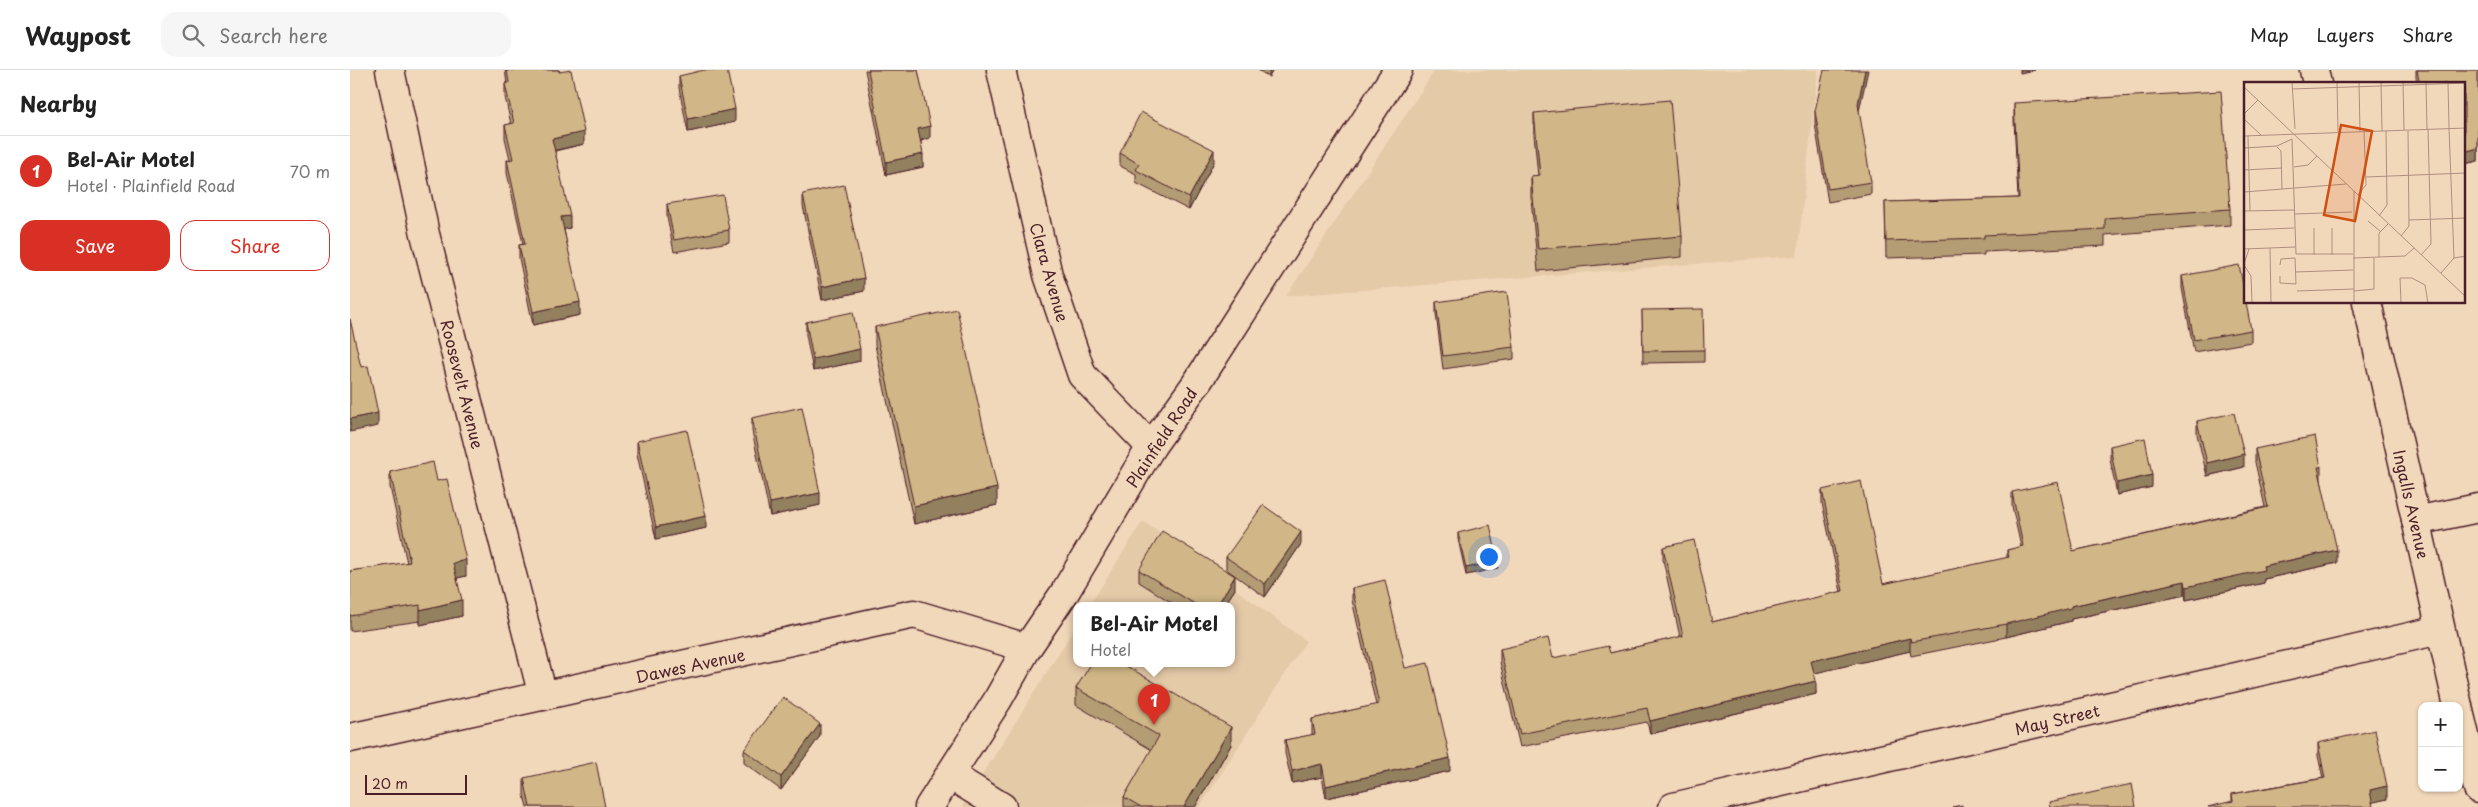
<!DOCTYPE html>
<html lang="en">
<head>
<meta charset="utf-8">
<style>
  :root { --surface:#fff; --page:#f6f6f6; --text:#222; --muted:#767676; --line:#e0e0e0; --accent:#d93025 }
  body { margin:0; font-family:"Playpen Sans",sans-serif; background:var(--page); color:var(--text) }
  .controls { position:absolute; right:15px; bottom:15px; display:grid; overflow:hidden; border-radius:10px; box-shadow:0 1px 4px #0004 }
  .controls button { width:45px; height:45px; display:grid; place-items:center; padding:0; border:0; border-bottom:1px solid var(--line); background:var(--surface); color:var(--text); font:25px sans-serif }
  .scale { position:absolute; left:15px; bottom:12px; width:102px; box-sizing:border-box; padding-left:5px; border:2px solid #4a1f2b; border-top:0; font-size:14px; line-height:18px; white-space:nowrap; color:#4a1f2b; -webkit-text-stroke:4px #f2d8ba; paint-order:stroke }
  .you { position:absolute; left:1138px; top:486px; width:18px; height:18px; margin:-12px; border:4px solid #fff; border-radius:50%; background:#1a73e8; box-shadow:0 0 0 8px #1a73e833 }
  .badge { display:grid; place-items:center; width:32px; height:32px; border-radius:50%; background:var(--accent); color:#fff; font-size:16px; font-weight:700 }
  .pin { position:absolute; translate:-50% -41px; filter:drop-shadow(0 1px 2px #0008) }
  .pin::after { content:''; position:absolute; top:26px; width:18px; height:15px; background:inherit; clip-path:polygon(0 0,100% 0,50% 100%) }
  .popup { position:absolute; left:723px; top:532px; width:162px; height:65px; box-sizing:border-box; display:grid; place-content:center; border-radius:10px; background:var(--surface); filter:drop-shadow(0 1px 4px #0005); font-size:16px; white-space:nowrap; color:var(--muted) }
  .popup b { font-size:19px; color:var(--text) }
  .popup::after { content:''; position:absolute; left:50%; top:100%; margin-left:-10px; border:10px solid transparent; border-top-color:var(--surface) }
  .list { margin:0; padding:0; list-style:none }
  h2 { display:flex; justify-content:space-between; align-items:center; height:65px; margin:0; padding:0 20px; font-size:21px }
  h2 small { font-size:16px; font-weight:400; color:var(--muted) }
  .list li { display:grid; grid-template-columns:32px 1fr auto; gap:15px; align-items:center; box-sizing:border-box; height:70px; padding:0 20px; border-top:1px solid var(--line) }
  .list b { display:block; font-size:19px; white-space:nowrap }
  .list p { margin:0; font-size:16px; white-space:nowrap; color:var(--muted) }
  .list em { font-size:16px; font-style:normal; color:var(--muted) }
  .actions { display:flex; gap:10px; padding:15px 20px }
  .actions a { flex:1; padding:11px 0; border:1px solid var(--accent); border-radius:15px; text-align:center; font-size:18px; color:var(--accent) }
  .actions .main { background:var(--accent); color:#fff }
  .icon { flex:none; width:28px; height:28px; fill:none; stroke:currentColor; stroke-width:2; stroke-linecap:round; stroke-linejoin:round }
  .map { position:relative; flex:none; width:2128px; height:737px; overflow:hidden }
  header { display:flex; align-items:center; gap:30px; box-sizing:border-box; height:70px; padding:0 25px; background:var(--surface); border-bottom:1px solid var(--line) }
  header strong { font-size:24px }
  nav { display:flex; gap:28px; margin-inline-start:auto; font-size:18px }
  .search { width:350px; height:45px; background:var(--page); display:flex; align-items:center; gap:12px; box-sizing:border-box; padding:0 18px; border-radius:15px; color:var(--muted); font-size:19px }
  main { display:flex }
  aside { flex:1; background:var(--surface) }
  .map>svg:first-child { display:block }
  .built { fill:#e5caa8 }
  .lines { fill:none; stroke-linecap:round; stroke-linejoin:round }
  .minor-casing { stroke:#4a1f2b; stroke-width:31 }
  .major-casing { stroke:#4a1f2b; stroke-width:31 }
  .minor { stroke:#f2d8ba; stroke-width:28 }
  .major { stroke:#f2d8ba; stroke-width:28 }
  .wall { fill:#b49d74; stroke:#4a1f2b }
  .shaded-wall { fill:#92805e; stroke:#4a1f2b }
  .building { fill:#d1b787; stroke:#4a1f2b }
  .labels { text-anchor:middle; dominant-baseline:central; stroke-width:5; stroke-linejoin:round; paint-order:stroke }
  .street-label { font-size:16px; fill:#4a1f2b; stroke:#f2d8ba }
  .inset-road { fill:none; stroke:#af8e81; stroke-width:1 }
  .view { fill:#d05011; fill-opacity:0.15; stroke:#d05011; stroke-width:2.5 }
  .inset-edge { fill:none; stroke:#4a1f2b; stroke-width:2.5 }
</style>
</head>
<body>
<header>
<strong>Waypost</strong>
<div class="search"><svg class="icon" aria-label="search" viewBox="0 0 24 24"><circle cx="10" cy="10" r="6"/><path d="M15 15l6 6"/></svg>Search here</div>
<nav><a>Map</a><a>Layers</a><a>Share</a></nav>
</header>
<main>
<aside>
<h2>Nearby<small></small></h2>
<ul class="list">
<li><span class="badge">1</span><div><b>Bel-Air Motel</b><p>Hotel · Plainfield Road</p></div><em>70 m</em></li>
</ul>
<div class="actions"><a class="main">Save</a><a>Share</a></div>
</aside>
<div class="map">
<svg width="2128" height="737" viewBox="0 0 2128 737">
  <rect width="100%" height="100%" fill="#f2d8ba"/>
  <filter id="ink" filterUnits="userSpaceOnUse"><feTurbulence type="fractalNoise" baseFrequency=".02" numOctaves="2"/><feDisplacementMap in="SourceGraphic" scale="10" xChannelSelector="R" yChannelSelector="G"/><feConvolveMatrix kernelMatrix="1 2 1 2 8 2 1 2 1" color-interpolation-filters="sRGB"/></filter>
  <g filter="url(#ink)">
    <g class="built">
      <polygon points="1085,0 1468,0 1447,186 936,226"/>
      <polygon points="793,451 956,571 850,737 612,737 726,556 726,594 882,594 882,536 739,536"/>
    </g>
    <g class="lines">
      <defs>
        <g id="minor">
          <polyline points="40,0 75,164 193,626"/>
          <polyline points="651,0 698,205 732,305 801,377"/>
          <polyline points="1964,0 1967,14"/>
          <polyline points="2017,232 2108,636"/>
          <polyline points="2066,451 2128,438"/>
          <polyline points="2109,641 2128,719"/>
          <polyline points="0,668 564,544 677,578"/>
          <polyline points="600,705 652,737"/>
          <polyline points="1323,737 2090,560"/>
        </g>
        <polyline id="major" points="579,737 647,631 677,578 715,522 801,377 848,311 1048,0"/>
      </defs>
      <use href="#minor" class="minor-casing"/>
      <use href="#major" class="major-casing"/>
      <use href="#minor" class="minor"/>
      <use href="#major" class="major"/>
    </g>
    <g class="wall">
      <polygon points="155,0 209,0 234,74 205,81 220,158 214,159 230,245 183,255 169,188 169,175 173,174 157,103 157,90 160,89 155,68 155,55 161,54 155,27 155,14 157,14"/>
      <polygon points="515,0 568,0 580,68 571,71 573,97 536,105"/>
      <polygon points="908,0 923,0 919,7"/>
      <polygon points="2066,0 2128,0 2128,91 2114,94 2114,14 2067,14 2066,6"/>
      <polygon points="329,6 385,52 338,62 329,18"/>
      <polygon points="1664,33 1880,139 1880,155 1755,165 1755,176 1634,182 1634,185 1536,188 1535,132 1668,128 1664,50"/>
      <polygon points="1465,41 1521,112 1521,124 1478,132 1465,54"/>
      <polygon points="1184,43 1332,166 1332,187 1188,201 1181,128 1181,106 1188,106 1184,64"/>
      <polygon points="770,83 864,92 839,140 786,113 786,104 770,96"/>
      <polygon points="453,124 514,221 472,230 453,136"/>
      <polygon points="317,134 379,160 379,172 324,182 317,147"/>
      <polygon points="1832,206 1901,260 1901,272 1844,282 1832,218"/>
      <polygon points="1086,232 1164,277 1164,289 1093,299 1086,244"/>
      <polygon points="1292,240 1354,280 1354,292 1293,293"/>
      <polygon points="456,252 510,291 463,301 456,265"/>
      <polygon points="525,257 647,435 564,454 525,275"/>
      <polygon points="402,348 470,435 420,446 402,361"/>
      <polygon points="1847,351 1894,397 1857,406 1847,364"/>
      <polygon points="287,371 356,458 306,469 287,384"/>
      <polygon points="1760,376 1802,417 1767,425 1760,389"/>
      <polygon points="1905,379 1971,397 1971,410 1987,493 1914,509 1914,513 1836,530 1835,525 1721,549 1721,551 1656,567 1561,586 1560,581 1464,603 1466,624 1300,664 1297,652 1170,677 1150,592 1150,579 1203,588 1260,583 1330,567 1313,490 1313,477 1362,552 1491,522 1472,433 1472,420 1533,514 1657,488 1657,480 1671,477 1662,436 1662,422 1723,481 1915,437 1905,392"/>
      <polygon points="40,402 87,411 116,506 107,508 112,546 70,555 70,551 0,561 0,501 57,493 40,417"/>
      <polygon points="1108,463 1148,498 1116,505 1108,469"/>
      <polygon points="951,474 915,527 876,499 876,487"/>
      <polygon points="789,500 885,519 874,536 827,536 789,512"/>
      <polygon points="1002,518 1055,598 1100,701 976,728 972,707 942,713 935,683 935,670 962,665 962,649 1026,635 1002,530"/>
      <polygon points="726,618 881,675 845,737 774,737 774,727 802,680 726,635"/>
      <polygon points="470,666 431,720 394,693 394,680"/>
      <polygon points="1968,673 2037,729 2022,732 1882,732 1882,724 1973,708 1968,686"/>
      <polygon points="174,708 255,737 177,737 174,725"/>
    </g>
    <g class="shaded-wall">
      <polygon points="919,0 923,0 919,7"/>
      <polygon points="1515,0 1518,0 1508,46 1508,34"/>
      <polygon points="1670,0 1685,0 1670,3"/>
      <polygon points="385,39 385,52 338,62 338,49"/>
      <polygon points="580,56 580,68 568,71 568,59"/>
      <polygon points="234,62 234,74 202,81 202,69"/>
      <polygon points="2128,78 2128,91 2114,94 2114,82"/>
      <polygon points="864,80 864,92 839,140 839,128"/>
      <polygon points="573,84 573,97 536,105 536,92"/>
      <polygon points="220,146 220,158 211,160 211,147"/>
      <polygon points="514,208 514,221 472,230 472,217"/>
      <polygon points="230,232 230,245 183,255 183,242"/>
      <polygon points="510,279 510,291 463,301 463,289"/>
      <polygon points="28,343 28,356 0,362 0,349"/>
      <polygon points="1894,384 1894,397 1857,406 1857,393"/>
      <polygon points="1802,405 1802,417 1767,425 1767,413"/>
      <polygon points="647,418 647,435 564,454 564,436"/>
      <polygon points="470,423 470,435 420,446 420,433"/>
      <polygon points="356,446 356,458 306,469 306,457"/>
      <polygon points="951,462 951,474 915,527 915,514"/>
      <polygon points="1987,480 1987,493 1914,509 1914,513 1836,530 1836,517 1913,496"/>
      <polygon points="116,490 116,506 103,509 103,493"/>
      <polygon points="1148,491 1148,498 1116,505 1116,498"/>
      <polygon points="885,506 885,519 874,536 867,536"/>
      <polygon points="1835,511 1835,525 1721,549 1721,551 1656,567 1656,554 1721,536"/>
      <polygon points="112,530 112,546 70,555 70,540"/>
      <polygon points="1560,568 1560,581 1461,604 1461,591"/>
      <polygon points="1466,611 1466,624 1300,664 1300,651"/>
      <polygon points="470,654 470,666 431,720 431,707"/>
      <polygon points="881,657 881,675 845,737 834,737"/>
      <polygon points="1100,688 1100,701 976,728 976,716"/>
      <polygon points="972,694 972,707 942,713 942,701"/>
      <polygon points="2037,716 2037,729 2020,733 2020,720"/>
    </g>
    <g class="building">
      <polygon points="157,0 209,0 209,2 221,0 234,62 202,69 220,146 211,147 230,232 183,242 169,175 175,174 157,90 163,89 155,55 164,53 155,14 159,13"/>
      <polygon points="354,0 377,0 385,39 338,49 329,6"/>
      <polygon points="518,0 568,0 580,56 568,59 573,84 536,92"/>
      <polygon points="1474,0 1515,0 1508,34 1521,112 1478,119 1465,41"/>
      <polygon points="2067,0 2128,0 2128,78 2114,82 2114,14 2070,14"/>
      <polygon points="1871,21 1880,139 1755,148 1755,159 1634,165 1634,168 1536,171 1535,132 1669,128 1664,33"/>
      <polygon points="1320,30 1332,166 1188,179 1181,106 1190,105 1184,43"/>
      <polygon points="791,42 864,80 839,128 786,100 789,94 770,83"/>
      <polygon points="494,115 514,208 472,217 453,124"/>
      <polygon points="373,125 379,160 324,170 317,134"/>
      <polygon points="1889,195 1896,229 1896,232 1901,260 1844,270 1832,206"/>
      <polygon points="1157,222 1164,277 1093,286 1086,232"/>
      <polygon points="607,239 647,418 564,436 525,257"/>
      <polygon points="1353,239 1354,280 1293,281 1292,240"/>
      <polygon points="503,242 510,279 463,289 456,252"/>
      <polygon points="0,249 11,297 18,296 28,343 0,349"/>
      <polygon points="452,337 470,423 420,433 402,348"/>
      <polygon points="1884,343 1894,384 1857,393 1847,351"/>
      <polygon points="337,360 356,446 306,457 287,371"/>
      <polygon points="1965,366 1971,397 1968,397 1987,480 1913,496 1914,500 1836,517 1835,511 1721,536 1721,538 1656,554 1561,572 1560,568 1461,591 1466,611 1300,651 1297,638 1170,664 1150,579 1198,568 1203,588 1258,576 1260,583 1333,566 1313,477 1344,470 1362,552 1493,521 1472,420 1511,411 1533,514 1659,487 1657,480 1673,476 1662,422 1708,412 1723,481 1918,437 1905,379"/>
      <polygon points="1795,368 1802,405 1767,413 1760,376"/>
      <polygon points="83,392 87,411 97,409 116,490 103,493 112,530 70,540 70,535 0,546 0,501 60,492 40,402"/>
      <polygon points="913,435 951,462 915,514 876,487"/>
      <polygon points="1140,455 1148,491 1116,498 1108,463"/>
      <polygon points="812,461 885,506 867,536 848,536 789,500"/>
      <polygon points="1035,510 1055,598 1078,593 1100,688 976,716 972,694 942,701 935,670 965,664 962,649 1029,634 1002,518"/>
      <polygon points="741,594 773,594 881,657 834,737 791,737 774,727 809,666 726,618"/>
      <polygon points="433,627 470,654 431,707 394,680"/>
      <polygon points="2025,660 2037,716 2020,720 2023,737 1858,737 1883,731 1882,724 1975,708 1968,673"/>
      <polygon points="246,692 255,737 180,737 174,708"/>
      <polygon points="1782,714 1786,737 1700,737 1699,732"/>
      <polygon points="1612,735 1612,737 1602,737"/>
    </g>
  </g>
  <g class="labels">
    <g class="street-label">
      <text transform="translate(700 202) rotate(74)">Clara Avenue</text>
      <text transform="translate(113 314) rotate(76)">Roosevelt Avenue</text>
      <text transform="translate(811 367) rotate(-57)">Plainfield Road</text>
      <text transform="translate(2062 434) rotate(77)">Ingalls Avenue</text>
      <text transform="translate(340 595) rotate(-12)">Dawes Avenue</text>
      <text transform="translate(1707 649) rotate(-13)">May Street</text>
    </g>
  </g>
  <g transform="translate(1894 12)">
    <rect width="221" height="221" fill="#f2d8ba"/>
    <path class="inset-road" d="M48,0L51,47M93,0L94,50M115,0L116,50M137,0L138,49M159,0L160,48M182,0L183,47M204,0L205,46M0,5L222,215M48,7L222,1M0,32L14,18M0,37L17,53M205,46L210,176M0,54L222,46M4,54L6,129M33,65L37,69L38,107M0,66L33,64L48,57L52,172H109M50,85L64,83L73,74M0,88L38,86M122,95L222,91M110,109V221M0,110L102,102M114,113L122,103L120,49M0,129L50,128M50,132L108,130M135,134L143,123L142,49M165,138L222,136M124,139L136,149M70,146V173M88,146V173M0,148L50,146M157,154L165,144L164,49M26,166L27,221M0,167L51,165M177,173L187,162L184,47M135,175V151L144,142M109,176L161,174L170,166M0,182L5,167M0,183L7,194L8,221M36,183L37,177L51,176L52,202L36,201V194M51,190L109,188M197,191L210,176L222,174M53,209L110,207M110,209L130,207V176M157,221L156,196H168L181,203L184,221"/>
    <path class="view" d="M97,43L128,49L111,139L80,133Z"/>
    <rect width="221" height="221" class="inset-edge"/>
  </g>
</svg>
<div class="controls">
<button>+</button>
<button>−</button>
</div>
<div class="scale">20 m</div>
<div class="you"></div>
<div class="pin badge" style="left:804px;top:655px">1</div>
<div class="popup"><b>Bel-Air Motel</b>Hotel</div>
</div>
</main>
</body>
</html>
